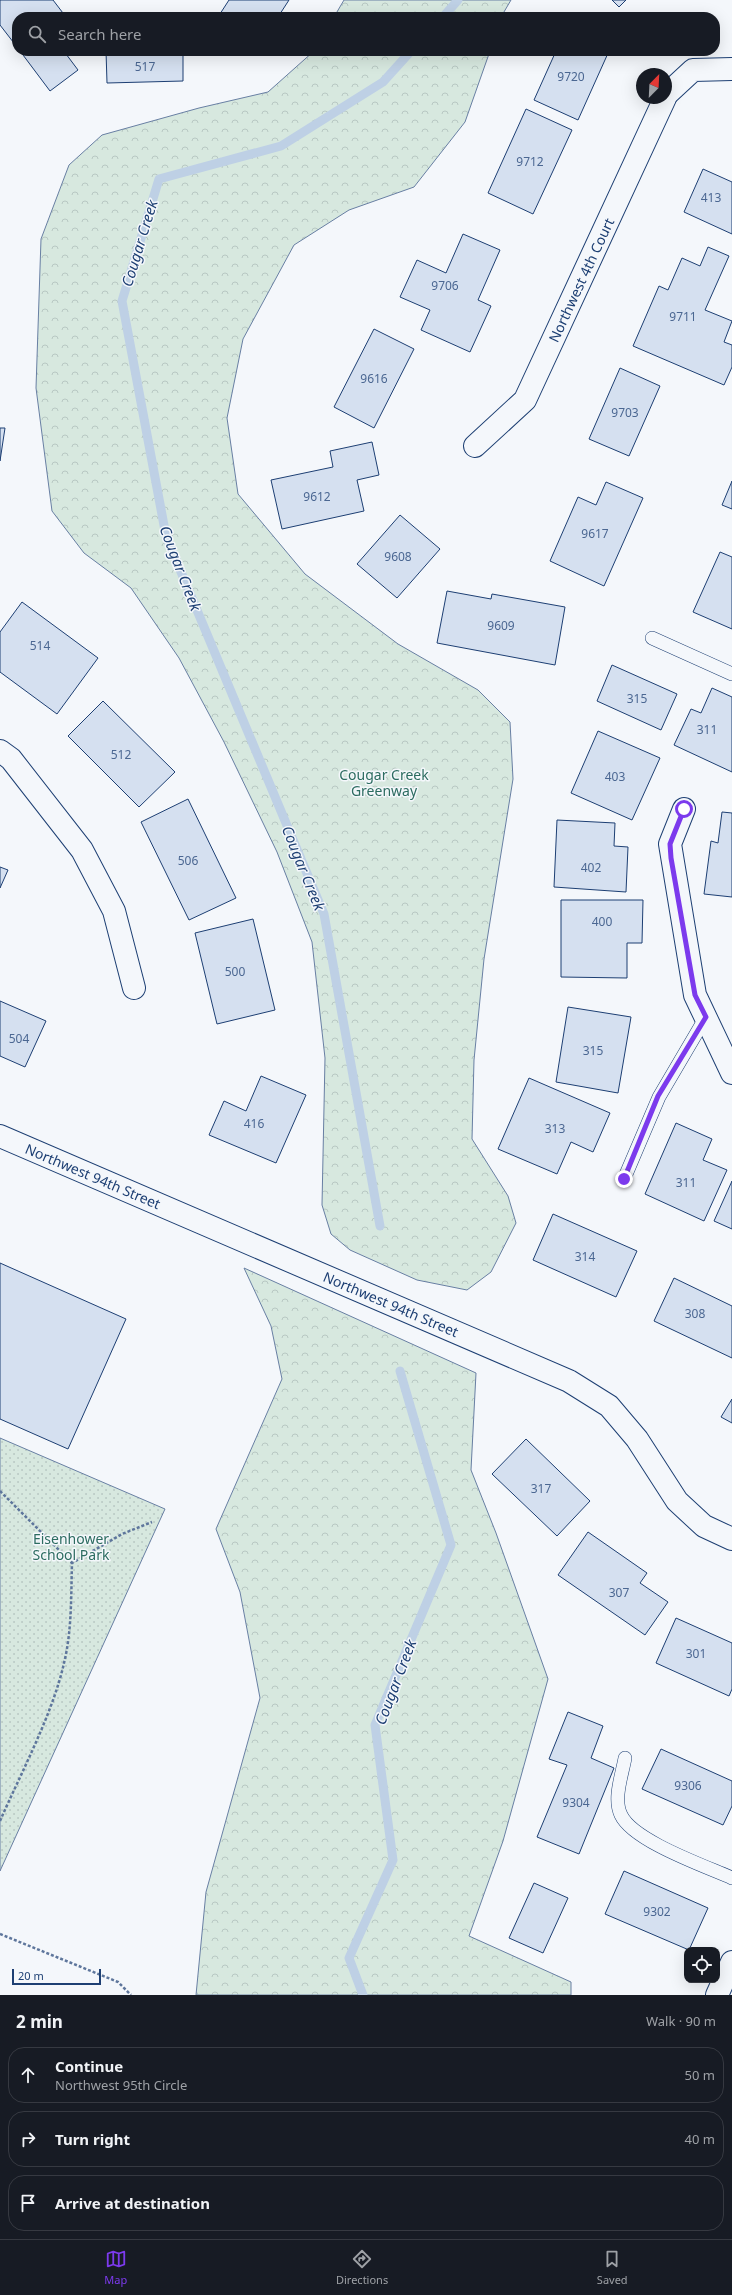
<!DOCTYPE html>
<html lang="en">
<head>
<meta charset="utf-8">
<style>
  :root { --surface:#171b24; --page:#242831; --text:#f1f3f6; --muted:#9ea1a6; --line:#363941; --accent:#7c3aed }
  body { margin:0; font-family:"Noto Sans",sans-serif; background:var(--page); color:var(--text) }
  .controls { position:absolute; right:12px; bottom:12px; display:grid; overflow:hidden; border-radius:8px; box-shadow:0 4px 16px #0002 }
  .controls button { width:36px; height:36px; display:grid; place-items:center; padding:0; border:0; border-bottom:1px solid var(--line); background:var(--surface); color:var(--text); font:20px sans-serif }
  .compass { position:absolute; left:636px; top:68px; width:36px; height:36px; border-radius:50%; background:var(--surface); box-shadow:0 4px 16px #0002; rotate:24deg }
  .scale { position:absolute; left:12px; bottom:10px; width:89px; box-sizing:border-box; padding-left:4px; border:2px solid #1d3f73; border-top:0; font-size:11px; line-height:14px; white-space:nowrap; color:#1d3f73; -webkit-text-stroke:3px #f4f7fb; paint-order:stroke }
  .stop { position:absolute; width:12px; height:12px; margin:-9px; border:3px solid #7c3aed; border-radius:50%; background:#fff }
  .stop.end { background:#7c3aed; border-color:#fff; box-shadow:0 1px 4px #0008 }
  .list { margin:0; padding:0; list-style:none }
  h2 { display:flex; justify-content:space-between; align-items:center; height:52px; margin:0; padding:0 16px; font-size:17px }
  h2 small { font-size:13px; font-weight:400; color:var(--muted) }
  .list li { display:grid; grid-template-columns:26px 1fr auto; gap:12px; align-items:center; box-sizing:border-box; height:56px; margin:0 8px 8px; padding:0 8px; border:1px solid var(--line); border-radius:16px }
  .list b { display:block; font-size:15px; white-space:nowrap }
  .list p { margin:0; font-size:13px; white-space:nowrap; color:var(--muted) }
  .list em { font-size:13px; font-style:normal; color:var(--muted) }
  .icon { flex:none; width:22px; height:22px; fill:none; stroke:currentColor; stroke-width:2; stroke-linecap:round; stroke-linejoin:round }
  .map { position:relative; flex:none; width:732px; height:1995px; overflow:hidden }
  .search { position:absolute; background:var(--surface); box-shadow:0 4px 16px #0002; left:12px; right:12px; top:12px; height:44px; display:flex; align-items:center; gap:10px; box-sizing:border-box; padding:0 14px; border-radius:16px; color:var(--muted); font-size:15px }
  .sheet { height:244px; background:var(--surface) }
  nav { display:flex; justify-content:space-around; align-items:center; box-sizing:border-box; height:56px; border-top:1px solid var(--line); background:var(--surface); font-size:11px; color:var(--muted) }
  nav a { display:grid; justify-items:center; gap:2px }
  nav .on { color:var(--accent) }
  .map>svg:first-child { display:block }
  .forest { fill:url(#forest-crowns); stroke:#687fa3 }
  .park { fill:url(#park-dots); stroke:#687fa3 }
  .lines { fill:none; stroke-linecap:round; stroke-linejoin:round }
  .stream { stroke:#bed0e5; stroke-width:9 }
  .building { fill:#d5e0f0; stroke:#1d3f73 }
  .service-casing { stroke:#1d3f73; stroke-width:14 }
  .minor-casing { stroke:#1d3f73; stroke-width:24 }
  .tertiary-casing { stroke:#1d3f73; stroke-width:24 }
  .path { stroke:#5e769c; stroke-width:2.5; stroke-dasharray:3 2; stroke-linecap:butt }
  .service { stroke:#f4f7fb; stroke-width:13 }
  .minor { stroke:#f4f7fb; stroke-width:22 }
  .tertiary { stroke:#f4f7fb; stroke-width:22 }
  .route { stroke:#7c3aed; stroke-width:5 }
  .labels { text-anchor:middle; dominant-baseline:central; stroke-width:3; stroke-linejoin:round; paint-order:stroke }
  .number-label { font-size:12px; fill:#4b6792 }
  .street-label { font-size:14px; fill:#1d3f73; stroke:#f4f7fb }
  .park-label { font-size:14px; fill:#2c6c60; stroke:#f4f7fb }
  .water-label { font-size:15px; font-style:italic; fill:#1d3f73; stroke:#f4f7fb }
</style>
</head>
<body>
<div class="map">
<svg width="732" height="1995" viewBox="0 0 732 1995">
  <defs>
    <pattern id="forest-crowns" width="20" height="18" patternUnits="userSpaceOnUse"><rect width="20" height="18" fill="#d7e8df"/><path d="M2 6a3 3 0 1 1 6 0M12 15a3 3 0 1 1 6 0" fill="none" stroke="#b8c8c3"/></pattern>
    <pattern id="park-dots" width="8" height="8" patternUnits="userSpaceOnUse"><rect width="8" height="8" fill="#d7e8df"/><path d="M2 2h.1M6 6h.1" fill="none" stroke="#b8c8c3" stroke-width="1.8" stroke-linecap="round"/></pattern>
  </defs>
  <rect width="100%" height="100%" fill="#f4f7fb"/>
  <g class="forest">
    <polygon points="344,0 511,0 501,17 334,17"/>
    <polygon points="314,51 490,51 465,122 414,187 349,210 294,245 243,339 227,418 238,494 305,574 398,644 478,690 510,722 513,779 484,959 474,1060 472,1139 508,1196 516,1223 491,1272 467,1290 417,1280 350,1250 331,1234 322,1205 325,1058 312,942 277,852 224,742 179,658 131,588 84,553 52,511 36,388 41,239 69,165 102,135 199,108 268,92"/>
    <polygon points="244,1268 476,1373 471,1470 496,1533 548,1679 503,1841 469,1936 571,1982 571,1995 196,1995 206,1892 260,1698 240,1592 216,1529 282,1379 271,1326"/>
  </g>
  <polygon class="park" points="0,1438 165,1509 0,1871"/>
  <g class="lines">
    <g class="stream">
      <polyline points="443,17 458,0"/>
      <polyline points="380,1226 324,914 166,536 122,301 159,179 281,146 383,82 411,51"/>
      <polyline points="363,1995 349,1958 393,1860 375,1725 451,1545 400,1371"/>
    </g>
  </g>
  <g class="building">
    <polygon points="0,0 53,0 66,17 17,17 17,47 0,25"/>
    <polygon points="229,0 289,0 278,17 218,17"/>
    <polygon points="612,0 626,0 619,7"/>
    <polygon points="20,51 70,51 66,54 78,70 50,91"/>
    <polygon points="106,51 183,51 183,81 107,83"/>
    <polygon points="556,51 609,51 578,120 534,100"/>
    <polygon points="526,109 572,130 533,214 488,193"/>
    <polygon points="703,169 732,182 732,234 684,212"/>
    <polygon points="463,234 500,250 478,300 491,306 470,352 421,330 430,310 400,297 417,260 446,273"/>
    <polygon points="708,247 729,256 705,310 732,321 724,342 732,345 732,367 724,385 633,346 659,286 668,290 682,258 700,266"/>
    <polygon points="374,329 414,349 374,428 334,407"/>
    <polygon points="620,368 660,386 629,456 589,439"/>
    <polygon points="0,428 5,428 0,461"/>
    <polygon points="372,442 379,475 357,480 364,511 282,529 271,480 333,467 330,451"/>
    <polygon points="732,481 732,509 722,505"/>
    <polygon points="606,482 643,498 604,586 550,561 578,497 596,505"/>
    <polygon points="400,515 440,549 397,598 357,564"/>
    <polygon points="720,552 732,557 732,629 693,612"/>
    <polygon points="447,591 491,599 492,594 565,607 555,665 437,643"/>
    <polygon points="22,602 98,658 57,714 0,672 0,632"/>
    <polygon points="612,665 677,694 661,730 597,701"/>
    <polygon points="712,688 732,697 732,772 674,745 691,709 701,713"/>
    <polygon points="103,701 175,772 139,807 68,736"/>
    <polygon points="598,731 660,758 632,820 571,793"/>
    <polygon points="188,799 236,898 189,920 141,822"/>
    <polygon points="722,812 732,813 732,897 704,894 711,841 718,843"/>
    <polygon points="557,820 615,823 614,846 628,847 626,892 554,887"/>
    <polygon points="0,867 8,870 0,888"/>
    <polygon points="561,900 643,900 642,943 627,943 627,978 561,977"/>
    <polygon points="253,919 275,1010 217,1024 195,933"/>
    <polygon points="0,1001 46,1021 25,1067 0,1056"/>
    <polygon points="568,1007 631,1017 618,1093 556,1082"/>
    <polygon points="261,1076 306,1095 276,1163 209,1135 224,1101 246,1111"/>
    <polygon points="529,1078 610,1113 593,1152 571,1142 557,1174 498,1149"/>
    <polygon points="676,1123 712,1139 703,1160 727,1170 704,1221 645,1194"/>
    <polygon points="732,1181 732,1229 714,1221"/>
    <polygon points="553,1214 637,1251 616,1297 533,1260"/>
    <polygon points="0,1263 126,1319 68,1449 0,1419"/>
    <polygon points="674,1278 732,1306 732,1358 654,1321"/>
    <polygon points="732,1399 732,1423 721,1417"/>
    <polygon points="526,1439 590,1501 557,1536 492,1474"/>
    <polygon points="588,1532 647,1573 640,1583 668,1602 645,1635 558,1575"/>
    <polygon points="676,1618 732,1643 732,1689 729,1696 656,1663"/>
    <polygon points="568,1712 603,1726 591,1758 614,1768 579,1854 537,1837 567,1765 549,1759"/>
    <polygon points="661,1749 732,1781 732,1806 723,1825 642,1789"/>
    <polygon points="624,1871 708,1908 689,1950 605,1914"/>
    <polygon points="534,1883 568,1898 543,1953 509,1938"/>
  </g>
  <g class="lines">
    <defs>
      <g id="service">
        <polyline points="652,638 732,674"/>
        <polyline points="624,1179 659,1097 706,1017"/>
        <path d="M625,1758C622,1775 613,1799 621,1815C633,1841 705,1866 732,1878"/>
      </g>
      <g id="minor">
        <polyline points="666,95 693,70 732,69"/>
        <polyline points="475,446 525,400 665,98"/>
        <polyline points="0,751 11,759 82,850 114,911 134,988"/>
        <polyline points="684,809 670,844 695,995 732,1073"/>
        <polyline points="717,1995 732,1962"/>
      </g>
      <polyline id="tertiary" points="0,1136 569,1381 609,1406 637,1439 677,1501 704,1526 732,1539"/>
    </defs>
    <use href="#service" class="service-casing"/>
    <use href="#minor" class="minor-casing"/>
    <use href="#tertiary" class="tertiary-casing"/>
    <g class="path">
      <polyline points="0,1491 72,1563"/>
      <path d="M0,1821C21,1773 53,1713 64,1663C72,1631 71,1595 72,1563L122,1534L152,1522"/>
      <polyline points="0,1934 118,1982 131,1995"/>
    </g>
    <use href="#service" class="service"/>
    <use href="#minor" class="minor"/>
    <use href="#tertiary" class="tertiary"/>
  </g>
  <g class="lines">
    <polyline class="route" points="624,1179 658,1096 706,1017 695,995 671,858 670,844 684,809"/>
  </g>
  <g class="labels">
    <g class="number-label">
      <text x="145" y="66">517</text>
      <text x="571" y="76">9720</text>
      <text x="530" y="161">9712</text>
      <text x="711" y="197">413</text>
      <text x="445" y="285">9706</text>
      <text x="683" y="316">9711</text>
      <text x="374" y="378">9616</text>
      <text x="625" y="412">9703</text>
      <text x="317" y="496">9612</text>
      <text x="595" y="533">9617</text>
      <text x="398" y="556">9608</text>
      <text x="501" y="625">9609</text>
      <text x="40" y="645">514</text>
      <text x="637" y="698">315</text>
      <text x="707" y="729">311</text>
      <text x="121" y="754">512</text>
      <text x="615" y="776">403</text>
      <text x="188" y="860">506</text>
      <text x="591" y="867">402</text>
      <text x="602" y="921">400</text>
      <text x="235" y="971">500</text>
      <text x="19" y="1038">504</text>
      <text x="593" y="1050">315</text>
      <text x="254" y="1123">416</text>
      <text x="555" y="1128">313</text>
      <text x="686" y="1182">311</text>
      <text x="585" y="1256">314</text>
      <text x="695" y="1313">308</text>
      <text x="541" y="1488">317</text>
      <text x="619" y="1592">307</text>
      <text x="696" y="1653">301</text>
      <text x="688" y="1785">9306</text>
      <text x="576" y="1802">9304</text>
      <text x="657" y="1911">9302</text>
    </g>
    <g class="street-label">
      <text transform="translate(581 280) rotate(-65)">Northwest 4th Court</text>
      <text transform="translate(93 1176) rotate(23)">Northwest 94th Street</text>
      <text transform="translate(391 1304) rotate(23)">Northwest 94th Street</text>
    </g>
    <g class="park-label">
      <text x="384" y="774">Cougar Creek<tspan x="384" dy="16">Greenway</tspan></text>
      <text x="71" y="1538">Eisenhower<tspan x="71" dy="16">School Park</tspan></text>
    </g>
    <g class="water-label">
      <text transform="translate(139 243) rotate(-73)">Cougar Creek</text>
      <text transform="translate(181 568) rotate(69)">Cougar Creek</text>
      <text transform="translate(304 868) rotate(68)">Cougar Creek</text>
      <text transform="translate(395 1682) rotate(-69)">Cougar Creek</text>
    </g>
  </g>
</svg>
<div class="controls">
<button><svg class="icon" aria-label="locate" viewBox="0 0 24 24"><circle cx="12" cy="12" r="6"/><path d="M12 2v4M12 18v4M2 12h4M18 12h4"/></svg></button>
</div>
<svg class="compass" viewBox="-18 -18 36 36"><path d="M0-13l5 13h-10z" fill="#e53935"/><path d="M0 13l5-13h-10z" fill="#9ea1a6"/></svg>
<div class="scale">20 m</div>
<div class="stop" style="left:684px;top:809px"></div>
<div class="stop end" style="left:624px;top:1179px"></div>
<div class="search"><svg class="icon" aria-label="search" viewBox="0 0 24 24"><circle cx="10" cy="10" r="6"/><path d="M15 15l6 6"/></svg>Search here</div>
</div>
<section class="sheet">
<h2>2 min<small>Walk · 90 m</small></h2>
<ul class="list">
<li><svg class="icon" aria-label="ahead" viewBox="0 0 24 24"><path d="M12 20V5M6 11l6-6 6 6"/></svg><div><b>Continue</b><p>Northwest 95th Circle</p></div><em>50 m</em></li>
<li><svg class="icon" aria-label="right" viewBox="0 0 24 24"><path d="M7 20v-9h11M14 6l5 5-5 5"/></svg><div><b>Turn right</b></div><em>40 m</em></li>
<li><svg class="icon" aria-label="arrive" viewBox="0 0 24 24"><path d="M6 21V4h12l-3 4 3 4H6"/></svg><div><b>Arrive at destination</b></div></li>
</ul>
</section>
<nav>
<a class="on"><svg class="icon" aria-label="map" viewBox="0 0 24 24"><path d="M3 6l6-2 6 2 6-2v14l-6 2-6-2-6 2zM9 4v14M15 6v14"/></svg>Map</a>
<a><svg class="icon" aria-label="directions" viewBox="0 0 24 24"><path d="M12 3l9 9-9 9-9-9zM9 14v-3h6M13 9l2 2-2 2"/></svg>Directions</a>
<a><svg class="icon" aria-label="saved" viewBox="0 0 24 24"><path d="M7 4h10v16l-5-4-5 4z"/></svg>Saved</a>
</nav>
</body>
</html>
